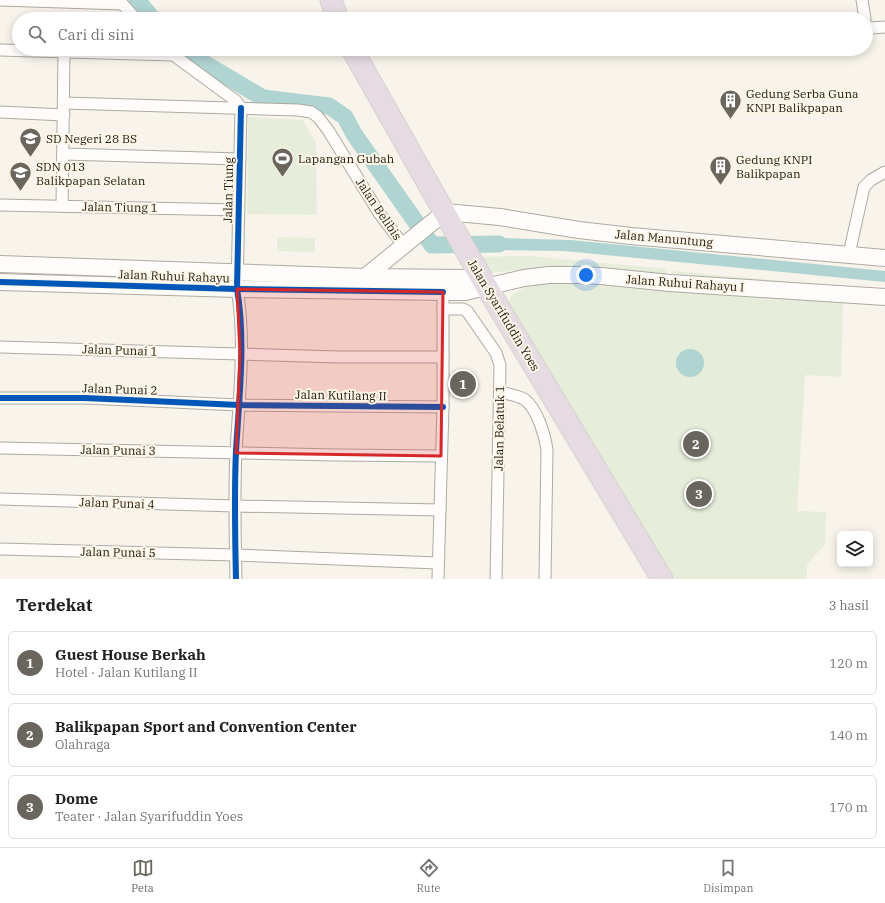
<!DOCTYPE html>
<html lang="id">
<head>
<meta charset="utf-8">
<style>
  :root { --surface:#fff; --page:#f6f6f6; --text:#222; --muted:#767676; --line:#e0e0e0; --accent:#6a665d }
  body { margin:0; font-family:"IBM Plex Serif",serif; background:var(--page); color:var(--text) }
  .controls { position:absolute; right:12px; bottom:12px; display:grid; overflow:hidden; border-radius:6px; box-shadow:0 2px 10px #0003 }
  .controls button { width:36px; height:36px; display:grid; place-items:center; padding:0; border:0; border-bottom:1px solid var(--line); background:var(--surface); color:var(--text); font:20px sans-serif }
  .you { position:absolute; left:586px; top:275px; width:14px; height:14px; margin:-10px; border:3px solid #fff; border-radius:50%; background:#1a73e8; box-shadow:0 0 0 6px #1a73e833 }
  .badge { display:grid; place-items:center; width:26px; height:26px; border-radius:50%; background:var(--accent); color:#fff; font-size:13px; font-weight:700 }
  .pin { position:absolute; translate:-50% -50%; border:2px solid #fff; box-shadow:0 1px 4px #0006 }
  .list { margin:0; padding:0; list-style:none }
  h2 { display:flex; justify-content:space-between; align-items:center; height:52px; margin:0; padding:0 16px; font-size:17px }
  h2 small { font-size:13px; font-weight:400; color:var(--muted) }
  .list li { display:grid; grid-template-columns:26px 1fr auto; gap:12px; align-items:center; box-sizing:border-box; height:64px; margin:0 8px 8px; padding:0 8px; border:1px solid var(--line); border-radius:6px }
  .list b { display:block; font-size:15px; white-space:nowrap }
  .list p { margin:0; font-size:13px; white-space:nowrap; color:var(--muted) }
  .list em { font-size:13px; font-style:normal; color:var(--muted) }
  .icon { flex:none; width:22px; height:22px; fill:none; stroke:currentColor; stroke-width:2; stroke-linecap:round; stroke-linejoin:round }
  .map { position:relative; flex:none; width:885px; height:579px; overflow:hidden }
  .search { position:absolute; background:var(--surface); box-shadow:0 2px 10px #0003; left:12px; right:12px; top:12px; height:44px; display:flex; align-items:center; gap:10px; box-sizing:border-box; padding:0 14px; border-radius:22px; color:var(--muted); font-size:15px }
  .sheet { height:268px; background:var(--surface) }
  nav { display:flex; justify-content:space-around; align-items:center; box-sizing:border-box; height:56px; border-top:1px solid var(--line); background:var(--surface); font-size:11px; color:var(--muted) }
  nav a { display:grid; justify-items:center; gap:2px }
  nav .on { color:var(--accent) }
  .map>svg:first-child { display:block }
  .green { fill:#e6edda }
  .water { fill:#afd4d2 }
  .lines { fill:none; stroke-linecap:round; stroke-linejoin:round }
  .river { stroke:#afd4d2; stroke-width:17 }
  .street-casing { stroke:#aeaaa1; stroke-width:13 }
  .secondary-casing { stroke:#aeaaa1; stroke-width:18 }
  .highway-casing { stroke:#d4d2cd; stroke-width:23 }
  .street { stroke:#fefdfc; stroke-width:11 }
  .secondary { stroke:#fefdfc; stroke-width:16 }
  .highway { stroke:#e6dbe2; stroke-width:21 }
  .cycleway-casing { stroke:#fdf5e6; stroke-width:8 }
  .cycleway { stroke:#0057b8; stroke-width:6 }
  .marked { fill:#d62828; fill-opacity:0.2; stroke:#d62828; stroke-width:3; stroke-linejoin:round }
  .labels { text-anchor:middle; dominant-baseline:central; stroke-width:4; stroke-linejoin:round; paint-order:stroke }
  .poi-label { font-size:12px; fill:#1e1910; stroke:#fdf5e6; text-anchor:start }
  .street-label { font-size:12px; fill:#1e1910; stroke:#fdf5e6 }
</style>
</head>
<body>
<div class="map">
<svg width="885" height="579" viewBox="0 0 885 579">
  <rect width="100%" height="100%" fill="#f8f4eb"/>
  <g class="green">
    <polygon points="248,117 303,120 316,143 317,215 247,214"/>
    <polygon points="277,237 315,238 315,252 277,251"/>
    <polygon points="530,256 667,269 667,279 531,269 487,273 475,257"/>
    <polygon points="672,271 885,290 672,279"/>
    <path d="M566,280L843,302L841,377L805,375L797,511L826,512L825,545L807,564V579H672L508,307C509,303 509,299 512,296C522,284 552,282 566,280Z"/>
  </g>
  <g class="water">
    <polygon points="499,238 571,240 885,271 885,282 564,251 498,250"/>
    <circle cx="690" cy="363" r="14"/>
  </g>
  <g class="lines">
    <g class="river">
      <polyline points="137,0 153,19"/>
      <polyline points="187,49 199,60 263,98 329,106 345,117 354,134 432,245 499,244"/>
    </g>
    <defs>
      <g id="street">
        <polyline points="0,0 122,4"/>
        <polyline points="119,0 136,19"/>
        <polyline points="862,0 865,19"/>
        <polyline points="866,25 871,28 885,27"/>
        <polyline points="0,50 172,55"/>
        <polyline points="168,51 236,101 241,108"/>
        <polyline points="64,103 298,110 311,112 318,117 328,130 379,213 404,246"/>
        <polyline points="0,112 64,115"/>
        <polyline points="63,154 240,159"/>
        <polyline points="0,205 239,210"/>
        <polyline points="62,206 64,51"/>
        <polyline points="849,254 864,187 871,180 885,172"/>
        <polyline points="443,309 463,309 467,311 496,353 500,365 496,579"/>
        <polyline points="0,347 338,357 443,357"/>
        <path d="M500,392C508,394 516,395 524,399C537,408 545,435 547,450L545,579"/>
        <polyline points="0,398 85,398 239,405 443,407"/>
        <polyline points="0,448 336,455 441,456"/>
        <polyline points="0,499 235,506 440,510"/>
        <polyline points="0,549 235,555 438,563"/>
        <path d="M236,579C235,536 234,493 236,451C239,400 246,339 237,289L241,108"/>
        <polyline points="438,579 443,407 443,292"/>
      </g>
      <g id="secondary">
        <polyline points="0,264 365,277 466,278 486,286"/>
        <polyline points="365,277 445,212 500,217 579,230 631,236 885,258"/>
        <polyline points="0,282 237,289 447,292 465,292 524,278 549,275 577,275 601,276 670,283 885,297"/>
      </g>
      <g id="highway">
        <polyline points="331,0 338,19"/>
        <polyline points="352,49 486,286 662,579"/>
      </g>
    </defs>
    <use href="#street" class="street-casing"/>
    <use href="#secondary" class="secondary-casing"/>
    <use href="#highway" class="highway-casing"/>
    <use href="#street" class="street"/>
    <use href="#secondary" class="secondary"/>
    <use href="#highway" class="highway"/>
    <defs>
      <g id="cycleway">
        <polyline points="0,282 237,289 443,292"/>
        <polyline points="0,398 85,398 239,405 443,407"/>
        <path d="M236,579C235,536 234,493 236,451C239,400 246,339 237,289L241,108"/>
      </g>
    </defs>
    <use href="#cycleway" class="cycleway-casing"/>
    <use href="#cycleway" class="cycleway"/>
  </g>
  <path class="marked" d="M237,289L443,292L441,456L236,453L240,354Z"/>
  <defs>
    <symbol id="building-pin" viewBox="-11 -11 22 30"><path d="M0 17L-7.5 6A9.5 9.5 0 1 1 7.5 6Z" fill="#6a665d" stroke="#fdf5e6"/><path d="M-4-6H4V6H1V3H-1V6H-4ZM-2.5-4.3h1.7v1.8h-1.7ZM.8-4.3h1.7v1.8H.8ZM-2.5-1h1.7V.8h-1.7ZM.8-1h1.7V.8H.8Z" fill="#fff"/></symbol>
    <symbol id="school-pin" viewBox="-11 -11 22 30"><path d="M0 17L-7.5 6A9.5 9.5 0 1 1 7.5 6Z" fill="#6a665d" stroke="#fdf5e6"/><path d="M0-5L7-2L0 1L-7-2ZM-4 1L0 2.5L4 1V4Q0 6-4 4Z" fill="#fff"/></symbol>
    <symbol id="stadium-pin" viewBox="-11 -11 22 30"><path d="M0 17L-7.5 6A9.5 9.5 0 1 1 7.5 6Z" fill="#6a665d" stroke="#fdf5e6"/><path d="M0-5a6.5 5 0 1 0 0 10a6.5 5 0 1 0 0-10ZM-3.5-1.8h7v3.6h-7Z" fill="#fff"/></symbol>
  </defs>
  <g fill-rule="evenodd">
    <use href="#building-pin" x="718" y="88" width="25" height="34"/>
    <use href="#school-pin" x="18" y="126" width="25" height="34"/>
    <use href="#stadium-pin" x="270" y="146" width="25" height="34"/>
    <use href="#building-pin" x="708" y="154" width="25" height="34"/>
    <use href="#school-pin" x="8" y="160" width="25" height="34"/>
  </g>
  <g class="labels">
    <g class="poi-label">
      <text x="746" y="93">Gedung Serba Guna<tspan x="746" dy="14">KNPI Balikpapan</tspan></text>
      <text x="46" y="138">SD Negeri 28 BS</text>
      <text x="298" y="158">Lapangan Gubah</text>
      <text x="736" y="159">Gedung KNPI<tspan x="736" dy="14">Balikpapan</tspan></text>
      <text x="36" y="166">SDN 013<tspan x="36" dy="14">Balikpapan Selatan</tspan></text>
    </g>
    <g class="street-label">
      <text transform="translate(228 190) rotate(-89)">Jalan Tiung</text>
      <text transform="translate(120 207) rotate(1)">Jalan Tiung 1</text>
      <text transform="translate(379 209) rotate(56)">Jalan Belibis</text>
      <text transform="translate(664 238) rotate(5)">Jalan Manuntung</text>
      <text transform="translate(174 276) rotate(2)">Jalan Ruhui Rahayu</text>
      <text transform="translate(685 283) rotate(4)">Jalan Ruhui Rahayu I</text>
      <text transform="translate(504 315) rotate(59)">Jalan Syarifuddin Yoes</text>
      <text transform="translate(120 350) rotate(2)">Jalan Punai 1</text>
      <text transform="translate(120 389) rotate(2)">Jalan Punai 2</text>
      <text transform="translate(341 395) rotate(1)">Jalan Kutilang II</text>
      <text transform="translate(499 428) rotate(-89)">Jalan Belatuk 1</text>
      <text transform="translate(118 450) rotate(1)">Jalan Punai 3</text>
      <text transform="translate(117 503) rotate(2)">Jalan Punai 4</text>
      <text transform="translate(118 552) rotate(1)">Jalan Punai 5</text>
    </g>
  </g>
</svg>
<div class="controls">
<button><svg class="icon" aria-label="layers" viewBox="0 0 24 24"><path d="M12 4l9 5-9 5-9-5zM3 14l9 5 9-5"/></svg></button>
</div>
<div class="you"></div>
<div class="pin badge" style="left:463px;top:384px">1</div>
<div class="pin badge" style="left:696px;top:444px">2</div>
<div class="pin badge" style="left:699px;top:494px">3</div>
<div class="search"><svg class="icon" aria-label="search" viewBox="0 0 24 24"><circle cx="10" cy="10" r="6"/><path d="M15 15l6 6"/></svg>Cari di sini</div>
</div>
<section class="sheet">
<h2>Terdekat<small>3 hasil</small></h2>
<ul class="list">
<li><span class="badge">1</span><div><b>Guest House Berkah</b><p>Hotel · Jalan Kutilang II</p></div><em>120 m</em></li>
<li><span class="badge">2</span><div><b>Balikpapan Sport and Convention Center</b><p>Olahraga</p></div><em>140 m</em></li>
<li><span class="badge">3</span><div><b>Dome</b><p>Teater · Jalan Syarifuddin Yoes</p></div><em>170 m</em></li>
</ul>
</section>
<nav>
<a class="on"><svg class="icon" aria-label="map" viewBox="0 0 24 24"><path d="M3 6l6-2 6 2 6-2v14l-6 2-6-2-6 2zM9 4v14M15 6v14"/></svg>Peta</a>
<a><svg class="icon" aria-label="directions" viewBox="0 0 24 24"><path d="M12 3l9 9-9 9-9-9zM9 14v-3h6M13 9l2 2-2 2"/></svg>Rute</a>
<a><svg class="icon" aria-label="saved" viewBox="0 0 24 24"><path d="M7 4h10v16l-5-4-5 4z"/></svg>Disimpan</a>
</nav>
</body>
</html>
